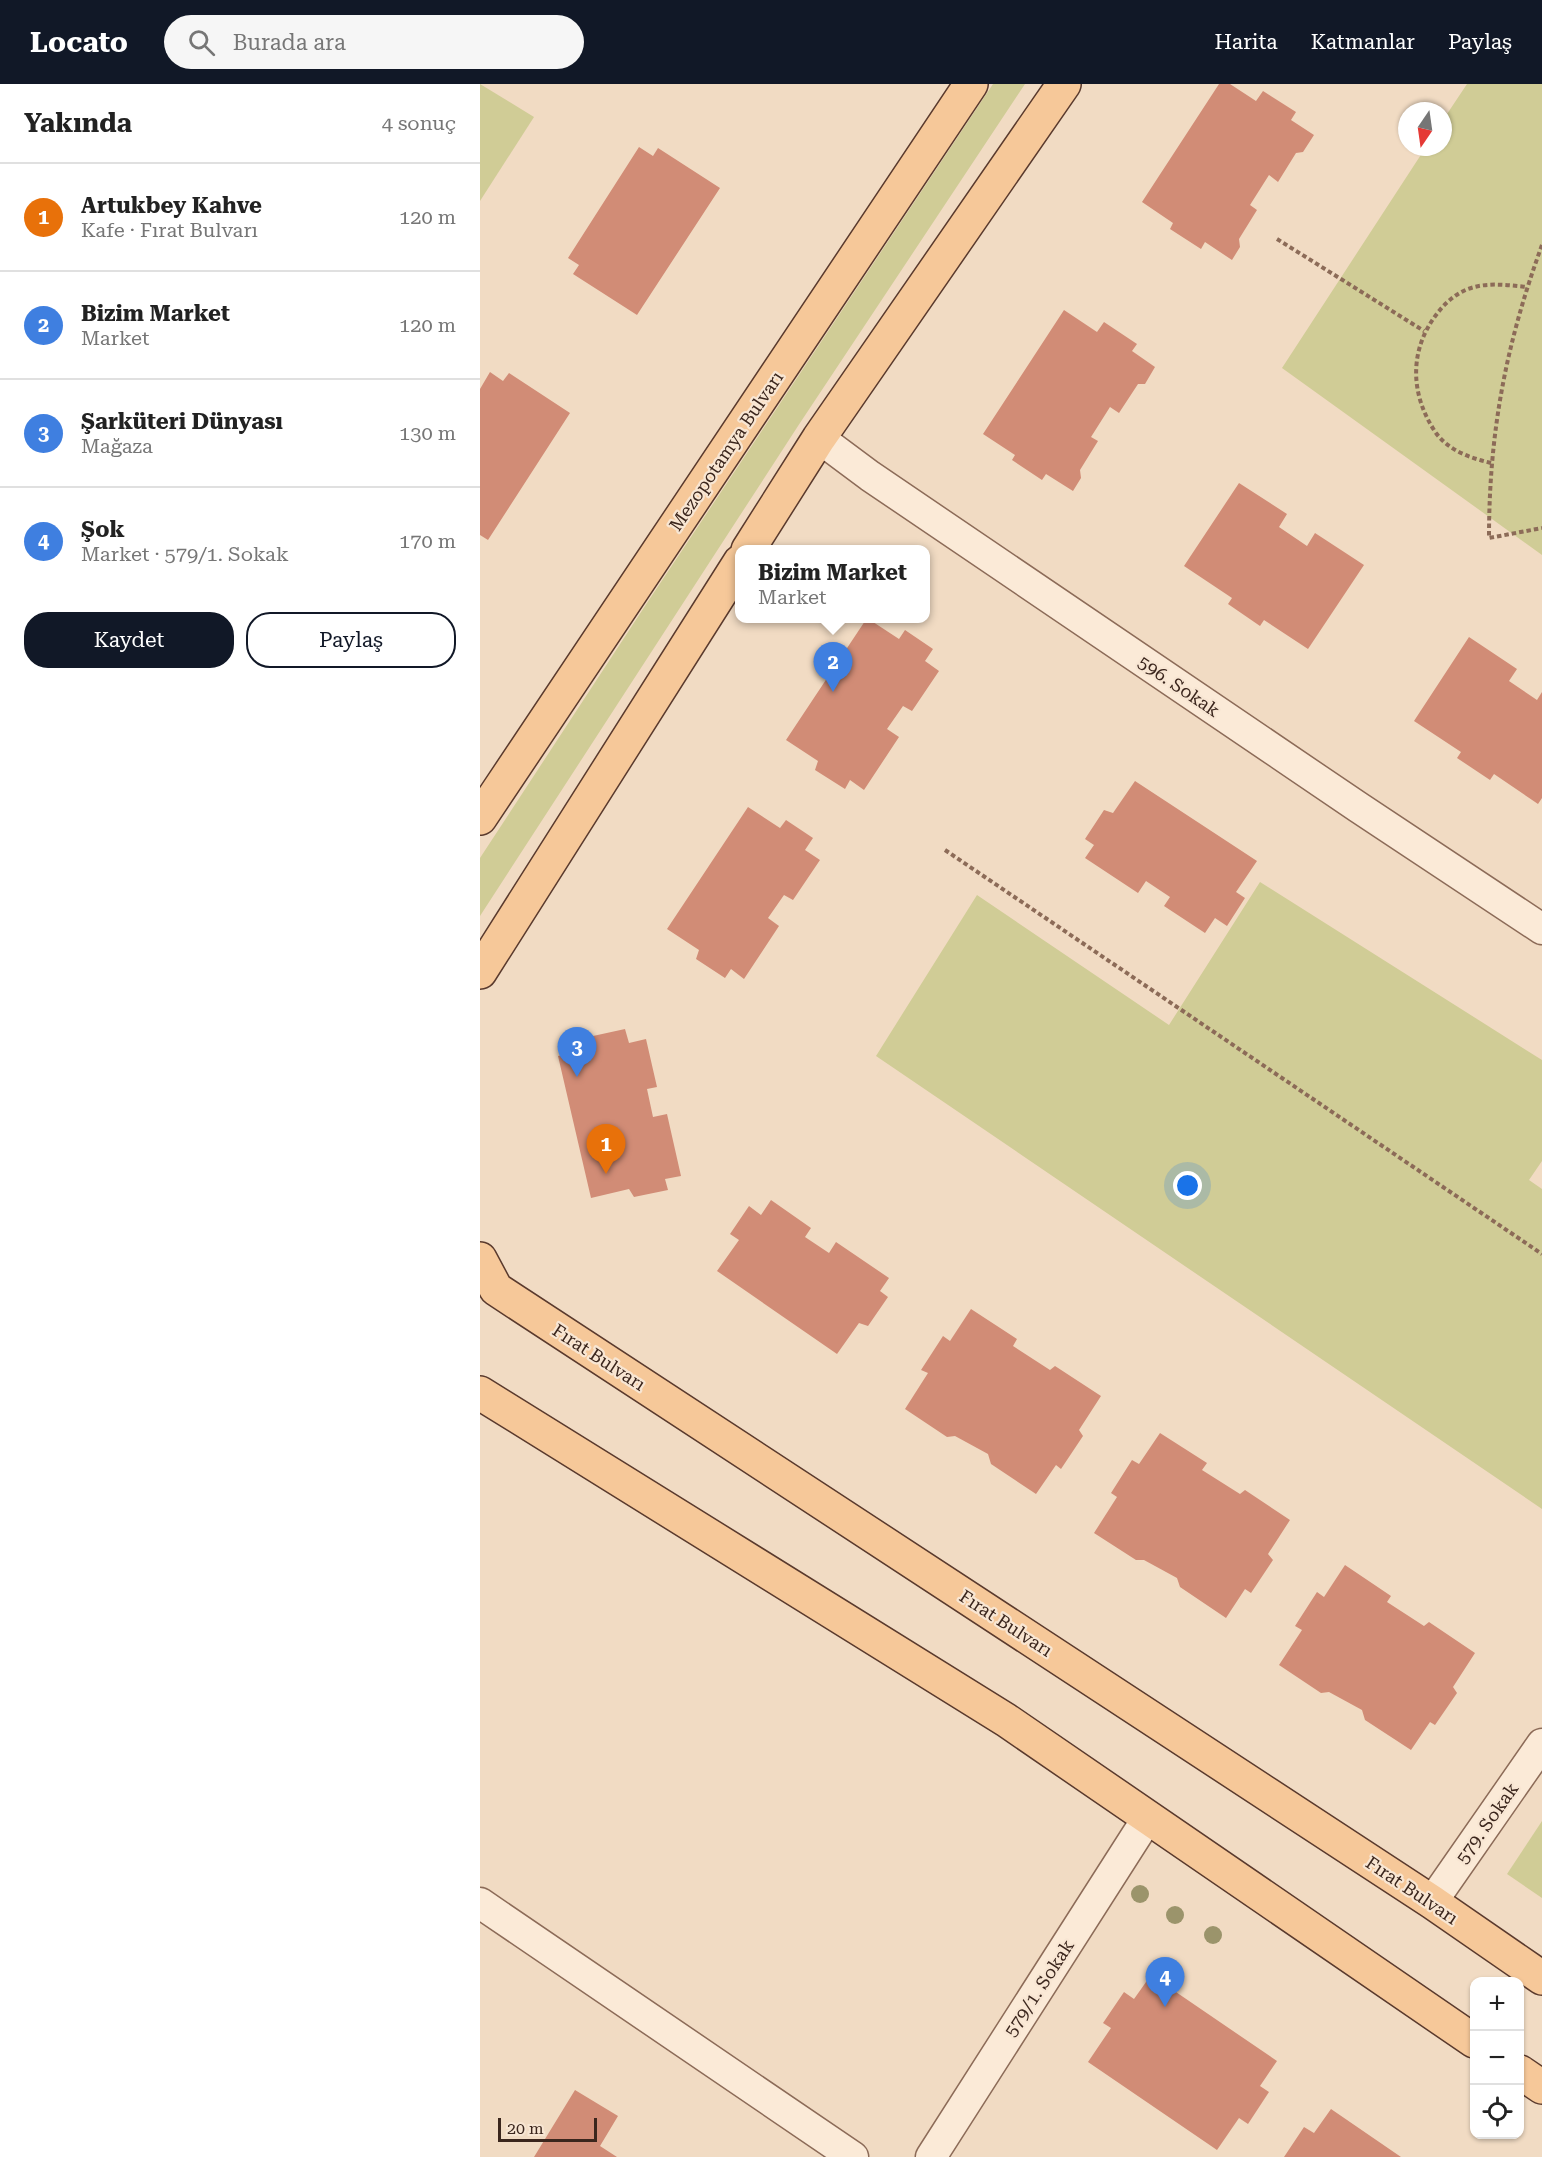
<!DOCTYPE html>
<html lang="tr">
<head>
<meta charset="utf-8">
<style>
  :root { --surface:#fff; --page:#f6f6f6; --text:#222; --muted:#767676; --line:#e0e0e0; --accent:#111827 }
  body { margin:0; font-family:"Roboto Serif",serif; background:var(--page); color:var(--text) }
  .controls { position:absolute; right:18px; bottom:18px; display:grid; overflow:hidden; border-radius:12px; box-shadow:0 2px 4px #0004 }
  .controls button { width:54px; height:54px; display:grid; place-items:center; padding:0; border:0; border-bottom:2px solid var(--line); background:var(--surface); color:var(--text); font:30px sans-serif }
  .compass { position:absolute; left:918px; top:18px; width:54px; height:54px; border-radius:50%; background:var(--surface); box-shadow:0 2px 4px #0004; rotate:193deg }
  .scale { position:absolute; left:18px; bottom:15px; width:99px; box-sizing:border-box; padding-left:6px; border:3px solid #3b261d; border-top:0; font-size:16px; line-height:21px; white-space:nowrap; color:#3b261d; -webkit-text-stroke:4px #f8e6d3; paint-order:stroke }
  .you { position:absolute; left:708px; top:1102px; width:21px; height:21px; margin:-15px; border:4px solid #fff; border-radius:50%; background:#1a73e8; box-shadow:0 0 0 9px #1a73e833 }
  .badge { display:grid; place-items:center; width:39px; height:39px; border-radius:50%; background:var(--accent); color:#fff; font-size:20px; font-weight:700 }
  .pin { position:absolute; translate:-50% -50px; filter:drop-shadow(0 2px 3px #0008) }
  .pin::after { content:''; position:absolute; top:32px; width:21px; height:18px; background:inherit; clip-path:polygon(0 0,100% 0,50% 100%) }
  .popup { position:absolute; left:255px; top:461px; width:195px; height:78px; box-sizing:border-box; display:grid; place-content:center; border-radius:12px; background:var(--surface); filter:drop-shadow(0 2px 4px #0005); font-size:20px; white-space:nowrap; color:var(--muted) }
  .popup b { font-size:22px; color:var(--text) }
  .popup::after { content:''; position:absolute; left:50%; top:100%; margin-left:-12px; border:12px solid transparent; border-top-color:var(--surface) }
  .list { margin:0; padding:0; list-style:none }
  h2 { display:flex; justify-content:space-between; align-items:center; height:78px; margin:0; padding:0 24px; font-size:26px }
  h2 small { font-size:20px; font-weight:400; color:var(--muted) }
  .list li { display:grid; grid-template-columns:39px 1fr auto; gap:18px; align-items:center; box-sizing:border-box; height:108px; padding:0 24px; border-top:2px solid var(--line) }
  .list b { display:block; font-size:22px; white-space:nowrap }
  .list p { margin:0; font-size:20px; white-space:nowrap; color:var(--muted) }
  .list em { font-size:20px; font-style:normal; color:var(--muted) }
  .actions { display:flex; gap:12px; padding:18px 24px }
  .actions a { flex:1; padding:14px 0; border:2px solid var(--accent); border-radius:24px; text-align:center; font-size:21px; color:var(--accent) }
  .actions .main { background:var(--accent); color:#fff }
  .icon { flex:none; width:33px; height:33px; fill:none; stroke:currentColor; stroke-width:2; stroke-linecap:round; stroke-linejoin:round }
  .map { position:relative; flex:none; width:1062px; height:2073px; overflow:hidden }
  header { display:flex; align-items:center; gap:36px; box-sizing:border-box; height:84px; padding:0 30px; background:var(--accent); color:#fff }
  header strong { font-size:28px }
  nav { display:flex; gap:33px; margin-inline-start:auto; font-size:21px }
  .search { width:420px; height:54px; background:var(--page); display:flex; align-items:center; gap:15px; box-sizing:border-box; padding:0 21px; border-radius:33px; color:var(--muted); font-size:22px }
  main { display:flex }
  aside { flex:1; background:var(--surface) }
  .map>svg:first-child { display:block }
  .green { fill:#d0cc96 }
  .building { fill:#d18c76 }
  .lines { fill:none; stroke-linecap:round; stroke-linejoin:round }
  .minor-casing { stroke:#8c6b58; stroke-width:33 }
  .primary-casing { stroke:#5a3a2d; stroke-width:36 }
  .path { stroke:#8c6b58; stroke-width:4; stroke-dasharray:4.5 3; stroke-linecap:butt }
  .minor { stroke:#fbead7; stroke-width:30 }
  .primary { stroke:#f6c899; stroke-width:33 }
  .tree { fill:#9b946b }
  .labels { text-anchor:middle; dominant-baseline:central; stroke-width:4.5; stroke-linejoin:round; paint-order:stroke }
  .street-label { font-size:18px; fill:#3b261d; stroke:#f8e6d3 }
</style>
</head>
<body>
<header>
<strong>Locato</strong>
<div class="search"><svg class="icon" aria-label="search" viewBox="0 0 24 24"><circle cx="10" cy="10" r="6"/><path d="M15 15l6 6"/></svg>Burada ara</div>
<nav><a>Harita</a><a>Katmanlar</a><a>Paylaş</a></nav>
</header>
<main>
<aside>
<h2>Yakında<small>4 sonuç</small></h2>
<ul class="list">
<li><span class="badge" style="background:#e8710a">1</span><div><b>Artukbey Kahve</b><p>Kafe · Fırat Bulvarı</p></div><em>120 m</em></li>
<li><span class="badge" style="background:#3f7fe0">2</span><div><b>Bizim Market</b><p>Market</p></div><em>120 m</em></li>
<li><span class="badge" style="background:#3f7fe0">3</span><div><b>Şarküteri Dünyası</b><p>Mağaza</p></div><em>130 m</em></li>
<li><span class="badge" style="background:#3f7fe0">4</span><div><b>Şok</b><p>Market · 579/1. Sokak</p></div><em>170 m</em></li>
</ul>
<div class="actions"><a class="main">Kaydet</a><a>Paylaş</a></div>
</aside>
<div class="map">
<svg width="1062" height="2073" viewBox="0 0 1062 2073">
  <rect width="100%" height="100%" fill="#f1dbc3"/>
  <g class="green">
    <polygon points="0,0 54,33 0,117"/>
    <polygon points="513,0 545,0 318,342 0,832 0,774 167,519"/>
    <polygon points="987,0 1062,0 1062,471 802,284 946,63 963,63 963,36"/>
    <polygon points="780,798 1062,976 1062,1077 1049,1096 1062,1105 1062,1425 396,972 497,811 689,941"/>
    <polygon points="1062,1737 1062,1814 1027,1790"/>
  </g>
  <g class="building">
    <polygon points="739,0 750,0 776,17 783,7 816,28 811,36 834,51 823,68 816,69 798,98 789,91 770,121 777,126 759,155 760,163 752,176 725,158 721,165 690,145 693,139 662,118"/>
    <polygon points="159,63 173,72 178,64 240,104 157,231 93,190 99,181 88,174"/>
    <polygon points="584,226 617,248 624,238 657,260 652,267 675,283 665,300 658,300 639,329 630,323 611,353 618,357 600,386 601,394 593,407 566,390 562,396 532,376 535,371 503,350"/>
    <polygon points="10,288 23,297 29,289 90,329 8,456 0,451 0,305"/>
    <polygon points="759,399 807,430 799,443 827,462 835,449 884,481 828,565 784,536 780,542 748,520 752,514 704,482"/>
    <polygon points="387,534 419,555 425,546 453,565 445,577 459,587 432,627 423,622 407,645 419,653 384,706 370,696 365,705 335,686 338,677 306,656"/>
    <polygon points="989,553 1037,585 1029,597 1057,616 1062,608 1062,714 1058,720 1014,690 1010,696 977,674 981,668 934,637"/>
    <polygon points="655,697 777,777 756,808 765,814 747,842 735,834 725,849 684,822 690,813 666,797 658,809 605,774 614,761 605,755 624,726 633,729"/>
    <polygon points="268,723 300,744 306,736 333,754 325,766 340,776 313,816 304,811 288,834 299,842 264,895 251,885 245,894 216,875 219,866 187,845"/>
    <polygon points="145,945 149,959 166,955 177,1003 167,1005 173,1033 187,1030 201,1092 185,1095 188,1106 154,1113 149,1105 111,1114 78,972 115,964 113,952"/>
    <polygon points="291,1116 331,1144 325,1153 349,1169 356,1158 409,1194 400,1207 408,1213 388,1242 379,1239 357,1270 237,1187 259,1156 250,1150 269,1122 281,1131"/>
    <polygon points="491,1225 537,1255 533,1262 570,1286 575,1282 621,1312 599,1346 603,1352 581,1385 576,1381 556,1410 511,1380 508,1370 475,1352 467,1353 425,1325 448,1289 441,1286 463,1252 470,1257"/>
    <polygon points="680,1349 727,1379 722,1386 760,1410 765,1406 810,1436 788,1470 793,1476 771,1509 765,1505 746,1534 700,1503 697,1494 664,1476 656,1476 614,1449 637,1413 631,1409 652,1376 659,1380"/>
    <polygon points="865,1481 911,1512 907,1518 944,1542 949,1538 995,1569 973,1603 977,1609 955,1641 950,1638 931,1666 885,1636 882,1626 849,1608 841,1609 799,1581 822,1546 815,1542 837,1508 844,1513"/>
    <polygon points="671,1891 797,1977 780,2002 789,2008 768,2040 759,2034 737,2066 608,1978 631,1944 623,1939 644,1908 654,1915"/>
    <polygon points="95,2006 138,2032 120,2062 137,2073 54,2073"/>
    <polygon points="851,2025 921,2073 804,2073 824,2043 834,2049"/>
  </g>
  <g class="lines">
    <defs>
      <g id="minor">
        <polyline points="339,354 390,392 878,723 1062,845"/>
        <polyline points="952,1818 1062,1660"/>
        <polyline points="0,1819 373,2073"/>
        <polyline points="451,2073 667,1735"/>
      </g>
      <g id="primary">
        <polyline points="268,466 339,354 584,0"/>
        <polyline points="0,734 491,0"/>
        <polyline points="0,888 260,478"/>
        <polyline points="0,1175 16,1205 952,1818 1062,1894"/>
        <polyline points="0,1309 526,1636 994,1957"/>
        <polyline points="1040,1988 1062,2003"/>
      </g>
    </defs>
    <use href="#minor" class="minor-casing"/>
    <use href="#primary" class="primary-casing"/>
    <g class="path">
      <polyline points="797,155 944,247"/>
      <path d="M1062,161C1026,260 1009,348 1009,454L1062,444"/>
      <path d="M1011,379C991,374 969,367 956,349C930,311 929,267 956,231C964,220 975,210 988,205C1007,198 1027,201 1047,203"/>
      <polyline points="465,766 1062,1170"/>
    </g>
    <use href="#minor" class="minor"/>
    <use href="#primary" class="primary"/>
  </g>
  <g class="tree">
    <circle cx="660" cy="1810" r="9"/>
    <circle cx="695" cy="1831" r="9"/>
    <circle cx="733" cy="1851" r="9"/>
  </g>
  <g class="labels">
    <g class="street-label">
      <text transform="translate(246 367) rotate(-56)">Mezopotamya Bulvarı</text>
      <text transform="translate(699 602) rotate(34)">596. Sokak</text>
      <text transform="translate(119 1273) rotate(33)">Fırat Bulvarı</text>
      <text transform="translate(526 1539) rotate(33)">Fırat Bulvarı</text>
      <text transform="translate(1007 1739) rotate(-55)">579. Sokak</text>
      <text transform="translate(932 1806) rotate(34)">Fırat Bulvarı</text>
      <text transform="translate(559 1904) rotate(-57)">579/1. Sokak</text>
    </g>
  </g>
</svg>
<div class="controls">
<button>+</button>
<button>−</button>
<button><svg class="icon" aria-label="locate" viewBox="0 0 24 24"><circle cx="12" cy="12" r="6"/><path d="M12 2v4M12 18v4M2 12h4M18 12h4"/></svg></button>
</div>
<svg class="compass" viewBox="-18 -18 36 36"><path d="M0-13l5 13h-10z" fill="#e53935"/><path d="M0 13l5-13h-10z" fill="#767676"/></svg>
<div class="scale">20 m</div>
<div class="you"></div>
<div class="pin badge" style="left:126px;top:1090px;background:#e8710a">1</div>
<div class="pin badge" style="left:353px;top:608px;background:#3f7fe0">2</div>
<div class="popup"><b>Bizim Market</b>Market</div>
<div class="pin badge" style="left:97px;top:993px;background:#3f7fe0">3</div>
<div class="pin badge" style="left:685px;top:1923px;background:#3f7fe0">4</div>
</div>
</main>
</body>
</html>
